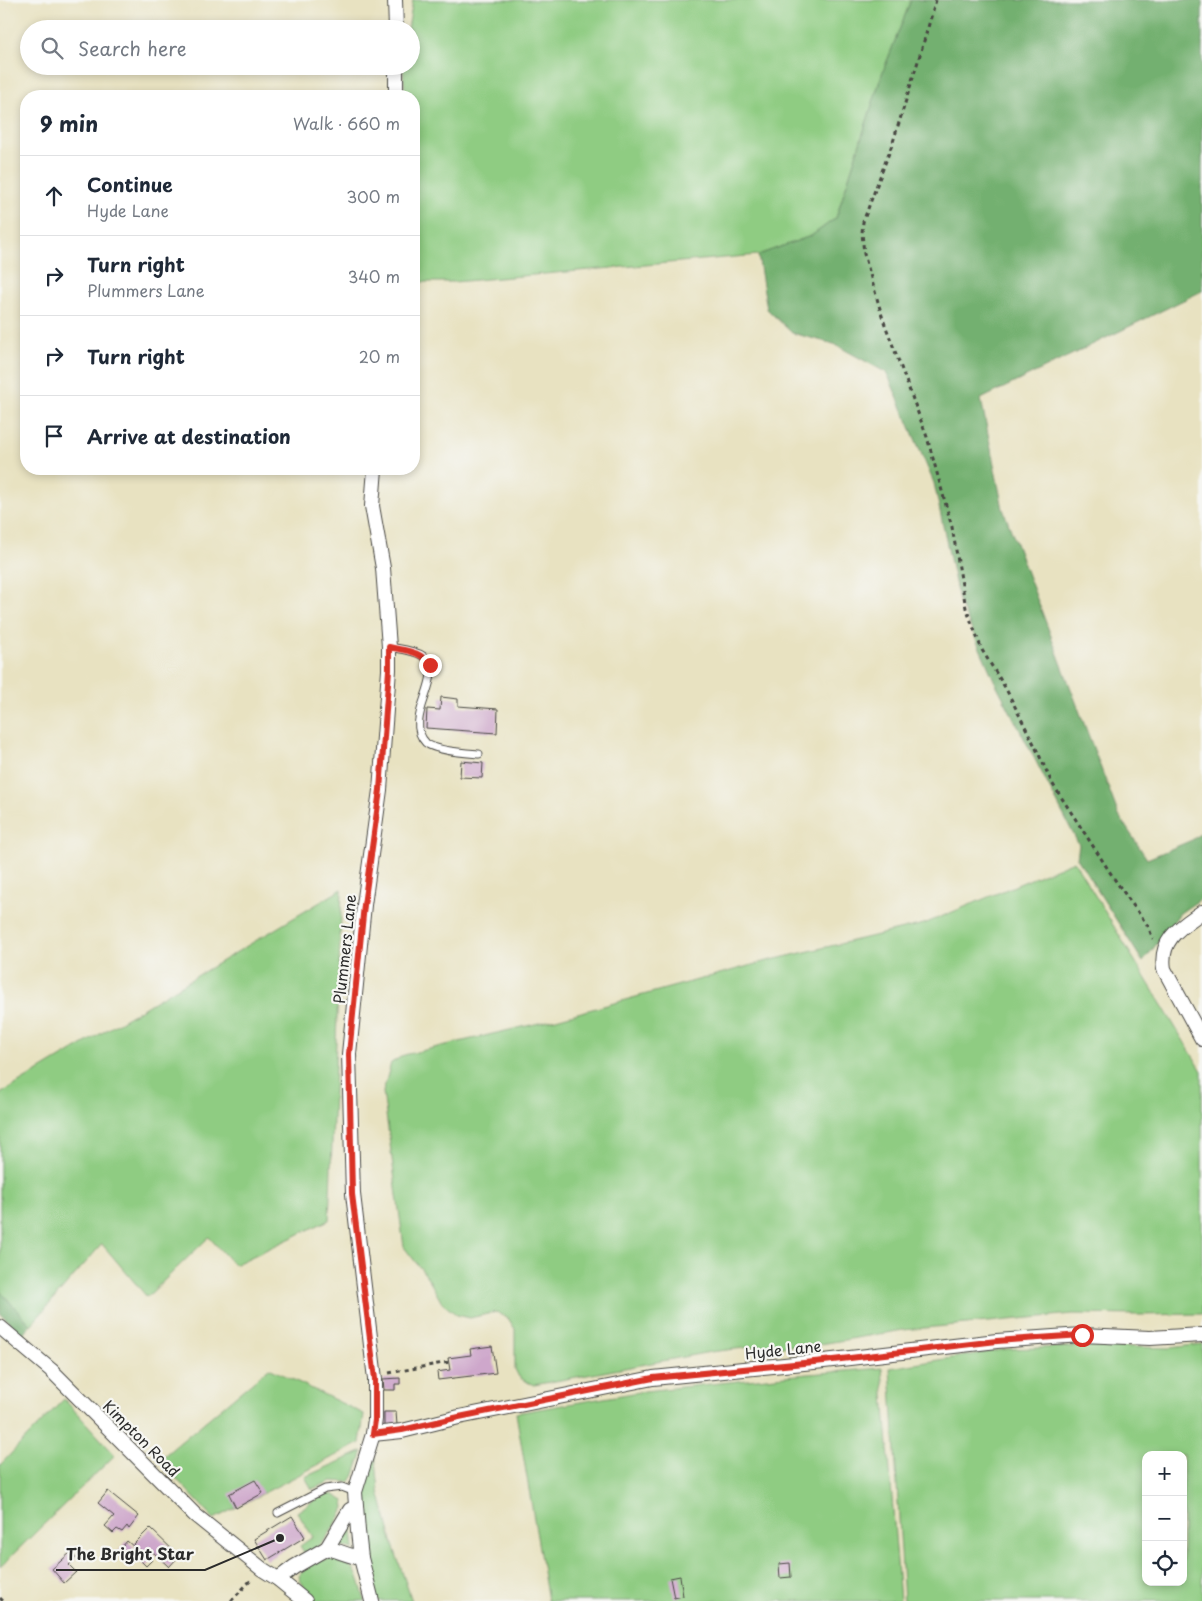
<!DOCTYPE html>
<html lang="en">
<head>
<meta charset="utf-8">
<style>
  :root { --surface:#fff; --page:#f2f2f3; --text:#1f2937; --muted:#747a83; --line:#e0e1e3 }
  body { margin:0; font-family:"Playpen Sans",sans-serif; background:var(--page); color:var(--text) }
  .controls { position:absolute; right:15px; bottom:15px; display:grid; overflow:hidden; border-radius:10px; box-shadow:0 2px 8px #0003 }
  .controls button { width:45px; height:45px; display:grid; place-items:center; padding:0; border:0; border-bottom:1px solid var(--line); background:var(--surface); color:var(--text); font:25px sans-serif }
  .stop { position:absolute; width:15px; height:15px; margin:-11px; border:4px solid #d93025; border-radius:50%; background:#fff }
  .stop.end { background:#d93025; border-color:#fff; box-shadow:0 1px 5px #0008 }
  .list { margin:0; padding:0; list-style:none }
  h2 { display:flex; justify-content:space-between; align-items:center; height:65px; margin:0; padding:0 20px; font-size:21px }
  h2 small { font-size:16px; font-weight:400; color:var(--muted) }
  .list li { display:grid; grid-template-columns:32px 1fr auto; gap:15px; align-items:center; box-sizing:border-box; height:80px; padding:0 20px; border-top:1px solid var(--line) }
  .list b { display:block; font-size:19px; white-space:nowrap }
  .list p { margin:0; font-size:16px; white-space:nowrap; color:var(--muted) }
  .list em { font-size:16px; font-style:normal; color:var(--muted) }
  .icon { flex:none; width:28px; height:28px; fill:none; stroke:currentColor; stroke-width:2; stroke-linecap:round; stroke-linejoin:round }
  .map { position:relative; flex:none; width:1202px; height:1601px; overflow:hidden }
  .search { position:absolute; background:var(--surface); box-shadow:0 2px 8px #0003; left:20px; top:20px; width:400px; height:55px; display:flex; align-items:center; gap:12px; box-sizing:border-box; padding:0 18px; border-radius:28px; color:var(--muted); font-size:19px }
  .panel { position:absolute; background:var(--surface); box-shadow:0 2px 8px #0003; left:20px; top:90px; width:400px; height:385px; border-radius:20px }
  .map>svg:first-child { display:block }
  .green { fill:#8fcc82; stroke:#5d7c56; fill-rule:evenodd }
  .forest { fill:#73b070; stroke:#4f6e4e }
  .building { fill:#cea7cb }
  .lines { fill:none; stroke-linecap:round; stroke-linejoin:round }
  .service-casing { stroke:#474642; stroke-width:9 }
  .minor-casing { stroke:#474642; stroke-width:16 }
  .path { stroke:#474642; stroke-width:3; stroke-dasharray:4 4; stroke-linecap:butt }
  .service { stroke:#fff; stroke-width:7 }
  .minor { stroke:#fff; stroke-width:14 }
  .route { stroke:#d93025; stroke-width:6 }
  .labels { text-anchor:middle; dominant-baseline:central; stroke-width:4.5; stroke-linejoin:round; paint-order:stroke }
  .street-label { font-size:15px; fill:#2b2b2b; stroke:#f6f6f2 }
  .leader { fill:none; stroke:#2b2b2b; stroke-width:2 }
  .callout-dot { fill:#2b2b2b; stroke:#f6f6f2; stroke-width:2 }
  .callout-label { font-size:16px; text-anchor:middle; font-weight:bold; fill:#2b2b2b; stroke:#f6f6f2; stroke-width:4.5; stroke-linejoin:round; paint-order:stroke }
</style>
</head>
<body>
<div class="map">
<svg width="1202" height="1601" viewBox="0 0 1202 1601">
  <rect width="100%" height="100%" fill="#f6f6f2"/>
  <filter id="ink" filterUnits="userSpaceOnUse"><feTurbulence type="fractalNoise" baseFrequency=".02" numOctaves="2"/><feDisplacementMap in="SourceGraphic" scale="10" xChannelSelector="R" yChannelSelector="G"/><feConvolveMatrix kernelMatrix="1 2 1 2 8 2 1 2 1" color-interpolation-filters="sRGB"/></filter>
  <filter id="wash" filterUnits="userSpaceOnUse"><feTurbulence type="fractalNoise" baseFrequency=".0096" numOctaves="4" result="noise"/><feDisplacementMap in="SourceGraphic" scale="20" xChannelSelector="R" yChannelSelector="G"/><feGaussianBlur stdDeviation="1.12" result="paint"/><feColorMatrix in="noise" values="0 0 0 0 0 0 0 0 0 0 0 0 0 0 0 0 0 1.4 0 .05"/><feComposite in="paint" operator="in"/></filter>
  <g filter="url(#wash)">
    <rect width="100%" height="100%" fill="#e8e2c1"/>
    <g class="green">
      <polygon points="413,0 911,0 882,74 836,218 811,236 758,255 454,282 414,282 414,96 405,96 403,66 411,66 411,29 408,29"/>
      <polygon points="1074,861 1202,1071 1202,1314 1138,1315 1072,1314 903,1330 809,1346 761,1346 710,1352 534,1385 525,1381 519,1377 515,1369 515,1329 508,1318 496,1312 470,1318 457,1315 442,1303 428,1278 404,1247 383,1092 391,1063 404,1055 556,1019 763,962 924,924"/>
      <polygon points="342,889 329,1220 234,1265 209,1237 147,1297 102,1244 31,1325 0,1291 0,1094"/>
      <path d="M1202,1344V1601H904L890,1368L1007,1349L1100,1346L1171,1348ZM1146,1455H1183V1582H1146Z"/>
      <polygon points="269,1368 364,1414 360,1443 214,1519 159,1460"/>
      <polygon points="882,1368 900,1601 548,1601 516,1413 645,1391 785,1376"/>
      <polygon points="64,1399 115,1455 0,1567 0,1465"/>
      <polygon points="374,1441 379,1491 393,1545 412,1601 377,1601 368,1558 363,1495"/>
      <polygon points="363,1451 354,1477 349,1482 332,1481 312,1489 305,1477"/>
      <path d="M329,1494L334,1495L344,1501L345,1508C335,1523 324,1551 304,1552L300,1546L313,1537L297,1512L319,1497Z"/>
      <polygon points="349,1522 351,1523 354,1549 342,1546 339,1540"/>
      <path d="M328,1559C358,1562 358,1576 365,1601H314L312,1599L300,1580L299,1576C306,1566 316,1561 328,1559Z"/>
    </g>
    <g class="forest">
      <polygon points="911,0 1202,0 1202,291 981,399 1003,509 1119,816 1147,859 1192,840 1202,832 1202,898 1180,913 1143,962 1077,858 1079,845 994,680 959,601 934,483 887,373 834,344 792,333 767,309 758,255 811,236 836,218 882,74"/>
      <polygon points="0,1291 31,1325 22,1335 0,1313"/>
    </g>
    <g id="blocks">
      <g class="building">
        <polygon points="441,697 458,699 458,706 498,709 497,733 426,728 427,709 440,710"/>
        <polygon points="461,761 483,763 482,778 460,777"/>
        <polygon points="492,1346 496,1373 438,1380 437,1372 450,1370 448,1358 471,1355 470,1349"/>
        <polygon points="400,1378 400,1384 395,1384 395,1390 384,1390 383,1379"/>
        <polygon points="384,1412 396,1412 397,1425 384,1426"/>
        <polygon points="255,1480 263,1493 236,1508 229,1494"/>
        <polygon points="108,1491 139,1516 129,1529 127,1526 122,1532 117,1529 113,1533 105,1526 114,1516 98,1503"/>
        <polygon points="292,1516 305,1537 267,1560 254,1539"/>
        <polygon points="150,1528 179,1556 169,1567 153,1552 148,1557 152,1560 146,1566 137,1557 142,1552 134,1544"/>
        <polygon points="127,1541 134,1547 124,1559 117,1553"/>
        <polygon points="71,1552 76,1558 69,1565 76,1572 64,1583 52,1569"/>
        <polygon points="790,1563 791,1577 780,1578 779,1564"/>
        <polygon points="680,1576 683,1596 674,1598 670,1578"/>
      </g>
    </g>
  </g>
  <g filter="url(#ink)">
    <use href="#blocks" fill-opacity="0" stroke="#474642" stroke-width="1"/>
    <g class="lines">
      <defs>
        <g id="service">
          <path d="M389,647C399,649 414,650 423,656C449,675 401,718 426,743C435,751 467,753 479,754"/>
          <polyline points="278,1513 325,1489 342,1487 355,1492"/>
        </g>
        <g id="minor">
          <polyline points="395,0 396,29"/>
          <polyline points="396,66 396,96"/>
          <path d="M1202,912C1181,927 1159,939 1164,969L1202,1039"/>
          <polyline points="0,1327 51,1370 195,1515 262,1569 278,1579 305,1601"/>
          <polyline points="373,1434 402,1431 459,1417 653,1378 824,1361 997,1341 1082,1335 1150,1338 1202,1335"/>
          <path d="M327,1548C339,1551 349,1556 361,1558"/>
          <polyline points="278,1579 294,1567 327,1548 350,1510 356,1507"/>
          <polyline points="372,1601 361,1558 358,1531 355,1492 373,1434 375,1419 375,1379 353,1194 349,1054 364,905 380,790 389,670 389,647 383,568 372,506 375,469"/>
        </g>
      </defs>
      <use href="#service" class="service-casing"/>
      <use href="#minor" class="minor-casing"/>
      <g class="path">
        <polyline points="936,0 919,58 893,142 863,222 862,233 864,254 883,319 927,437 952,527 966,608 982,650 1006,689 1034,744 1052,783 1117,883 1148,926 1153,939"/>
        <polyline points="389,1373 449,1362"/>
        <polyline points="0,1598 3,1601"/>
        <polyline points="231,1601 253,1578"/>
      </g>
      <use href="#service" class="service"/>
      <use href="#minor" class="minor"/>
    </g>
  </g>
  <g class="lines" filter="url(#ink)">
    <path class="route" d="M430,665C420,650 405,651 389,647V670L380,790L364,905L349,1054L352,1194L375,1379V1420L373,1434L402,1430L459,1417L653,1378L824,1361L997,1341L1082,1335"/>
  </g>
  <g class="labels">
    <g class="street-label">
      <text transform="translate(344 949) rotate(-84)">Plummers Lane</text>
      <text transform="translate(783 1349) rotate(-6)">Hyde Lane</text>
      <text transform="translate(142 1438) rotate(45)">Kimpton Road</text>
    </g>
  </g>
  <path class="leader" d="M280 1538L205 1570H56"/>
  <circle class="callout-dot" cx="280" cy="1538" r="5"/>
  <g class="callout-label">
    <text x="130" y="1560">The Bright Star</text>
  </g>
</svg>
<div class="controls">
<button>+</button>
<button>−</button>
<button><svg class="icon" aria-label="locate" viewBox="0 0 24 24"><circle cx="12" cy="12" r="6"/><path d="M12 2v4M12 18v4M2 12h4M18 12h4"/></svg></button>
</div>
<div class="stop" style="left:1082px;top:1335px"></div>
<div class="stop end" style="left:430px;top:665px"></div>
<div class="search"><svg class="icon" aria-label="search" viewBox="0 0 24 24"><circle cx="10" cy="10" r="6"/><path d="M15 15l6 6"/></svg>Search here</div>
<section class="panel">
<h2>9 min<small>Walk · 660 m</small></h2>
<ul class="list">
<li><svg class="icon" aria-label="ahead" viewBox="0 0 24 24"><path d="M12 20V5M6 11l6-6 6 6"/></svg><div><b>Continue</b><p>Hyde Lane</p></div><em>300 m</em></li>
<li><svg class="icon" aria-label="right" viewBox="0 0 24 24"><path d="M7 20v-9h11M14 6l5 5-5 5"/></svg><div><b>Turn right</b><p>Plummers Lane</p></div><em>340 m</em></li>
<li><svg class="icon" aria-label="right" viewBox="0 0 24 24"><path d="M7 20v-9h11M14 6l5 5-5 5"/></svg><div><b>Turn right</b></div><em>20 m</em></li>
<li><svg class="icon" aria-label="arrive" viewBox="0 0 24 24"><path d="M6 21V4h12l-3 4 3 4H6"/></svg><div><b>Arrive at destination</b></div></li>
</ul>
</section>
</div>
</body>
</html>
